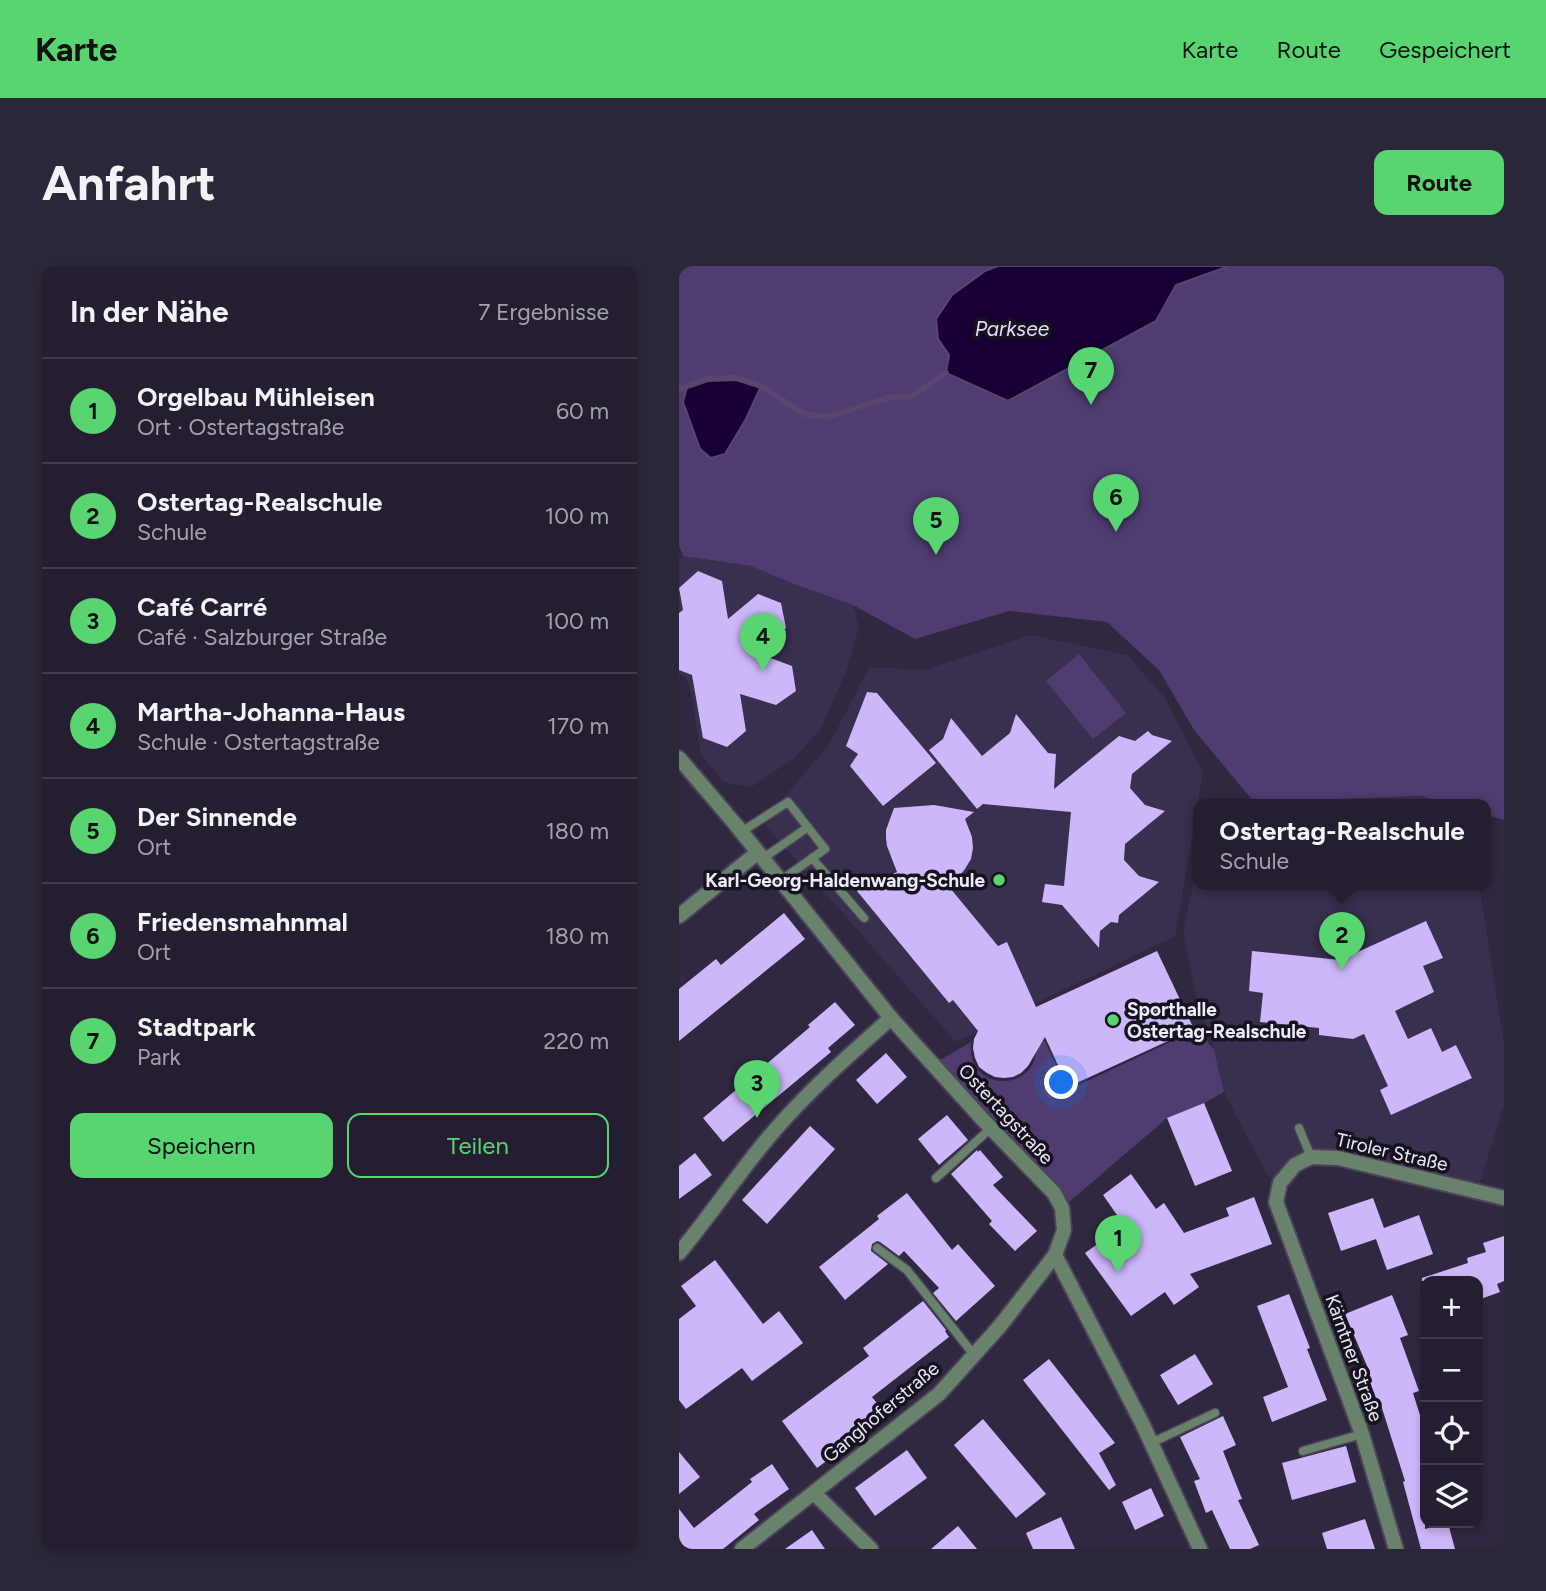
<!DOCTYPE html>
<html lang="de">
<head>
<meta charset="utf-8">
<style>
  :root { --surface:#241e30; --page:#2c2738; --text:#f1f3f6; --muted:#a3a2ab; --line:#413c4c; --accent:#58d570 }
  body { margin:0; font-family:Figtree,sans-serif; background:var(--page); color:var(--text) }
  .controls { position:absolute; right:21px; bottom:21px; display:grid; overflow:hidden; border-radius:14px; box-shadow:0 4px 10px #0003 }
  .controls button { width:63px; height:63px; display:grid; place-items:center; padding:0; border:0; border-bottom:2px solid var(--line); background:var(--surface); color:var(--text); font:35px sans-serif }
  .you { position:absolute; left:383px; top:817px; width:24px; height:24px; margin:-18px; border:5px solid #fff; border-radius:50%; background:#1a73e8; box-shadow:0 0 0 10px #1a73e833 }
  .badge { display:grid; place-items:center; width:46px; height:46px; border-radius:50%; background:var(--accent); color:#111; font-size:23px; font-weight:700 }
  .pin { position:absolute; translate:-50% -58px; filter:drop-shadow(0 2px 4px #0008) }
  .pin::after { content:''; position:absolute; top:37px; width:24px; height:21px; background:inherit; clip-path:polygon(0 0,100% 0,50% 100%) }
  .popup { position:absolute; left:514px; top:533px; width:298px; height:91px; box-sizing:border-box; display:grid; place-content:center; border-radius:14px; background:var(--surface); filter:drop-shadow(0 2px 5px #0005); font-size:23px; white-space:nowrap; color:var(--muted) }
  .popup b { font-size:26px; color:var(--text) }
  .popup::after { content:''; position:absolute; left:50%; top:100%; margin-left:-14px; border:14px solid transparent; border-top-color:var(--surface) }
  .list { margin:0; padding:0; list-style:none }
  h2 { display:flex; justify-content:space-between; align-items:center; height:91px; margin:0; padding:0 28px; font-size:30px }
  h2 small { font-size:23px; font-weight:400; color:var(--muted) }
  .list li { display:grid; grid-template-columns:46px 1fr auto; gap:21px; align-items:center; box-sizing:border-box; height:105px; padding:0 28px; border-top:2px solid var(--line) }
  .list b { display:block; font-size:26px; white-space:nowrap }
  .list p { margin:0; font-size:23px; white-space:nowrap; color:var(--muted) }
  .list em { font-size:23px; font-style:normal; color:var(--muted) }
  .actions { display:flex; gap:14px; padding:21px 28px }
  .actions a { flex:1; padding:16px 0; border:2px solid var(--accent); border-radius:14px; text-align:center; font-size:24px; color:var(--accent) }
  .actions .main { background:var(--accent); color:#111 }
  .icon { flex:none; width:38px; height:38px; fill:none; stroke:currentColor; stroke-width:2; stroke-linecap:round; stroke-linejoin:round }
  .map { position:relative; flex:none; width:825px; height:1283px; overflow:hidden; border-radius:14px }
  header { display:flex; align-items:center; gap:42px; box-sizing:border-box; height:98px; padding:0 35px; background:var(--accent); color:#111 }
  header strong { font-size:33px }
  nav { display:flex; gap:38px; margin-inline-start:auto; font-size:24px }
  .intro { display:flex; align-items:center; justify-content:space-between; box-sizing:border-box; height:168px; padding:0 42px }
  h1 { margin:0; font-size:49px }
  .button { padding:18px 32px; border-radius:14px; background:var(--accent); color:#111; font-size:24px; font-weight:700 }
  main { display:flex; gap:42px; padding:0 42px }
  aside { flex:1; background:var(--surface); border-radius:14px; box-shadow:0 4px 10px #0003 }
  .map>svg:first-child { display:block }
  .built { fill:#392f4e }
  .green { fill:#4f3c70 }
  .water { fill:#190034; stroke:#59466f; stroke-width:2 }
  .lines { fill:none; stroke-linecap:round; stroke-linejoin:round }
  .stream { stroke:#59466f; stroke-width:6 }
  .building { fill:#cdb7fb }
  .lane-casing { stroke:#4b435a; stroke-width:11 }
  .street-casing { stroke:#4b435a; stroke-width:18 }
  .lane { stroke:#69826c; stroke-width:8 }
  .street { stroke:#69826c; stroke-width:14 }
  .poi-dot { fill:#58d570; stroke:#16131e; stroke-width:2.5 }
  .labels { text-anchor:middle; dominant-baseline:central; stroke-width:7; stroke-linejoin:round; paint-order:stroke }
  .poi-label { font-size:19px; font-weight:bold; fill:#eee9fa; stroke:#16131e; text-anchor:end }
  .street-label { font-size:19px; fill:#eee9fa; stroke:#16131e }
  .water-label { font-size:21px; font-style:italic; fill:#e5daff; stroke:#16131e }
</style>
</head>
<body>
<header>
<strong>Karte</strong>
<nav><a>Karte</a><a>Route</a><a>Gespeichert</a></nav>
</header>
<div class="intro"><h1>Anfahrt</h1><a class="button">Route</a></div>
<main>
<aside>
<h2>In der Nähe<small>7 Ergebnisse</small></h2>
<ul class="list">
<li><span class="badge">1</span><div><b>Orgelbau Mühleisen</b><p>Ort · Ostertagstraße</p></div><em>60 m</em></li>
<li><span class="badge">2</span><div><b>Ostertag-Realschule</b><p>Schule</p></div><em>100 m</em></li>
<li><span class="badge">3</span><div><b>Café Carré</b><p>Café · Salzburger Straße</p></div><em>100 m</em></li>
<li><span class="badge">4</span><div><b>Martha-Johanna-Haus</b><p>Schule · Ostertagstraße</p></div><em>170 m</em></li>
<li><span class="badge">5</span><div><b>Der Sinnende</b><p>Ort</p></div><em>180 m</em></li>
<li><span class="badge">6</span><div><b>Friedensmahnmal</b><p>Ort</p></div><em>180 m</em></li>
<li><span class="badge">7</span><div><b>Stadtpark</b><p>Park</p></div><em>220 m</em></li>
</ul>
<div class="actions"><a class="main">Speichern</a><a>Teilen</a></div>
</aside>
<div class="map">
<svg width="825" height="1283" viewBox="0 0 825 1283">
  <rect width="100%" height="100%" fill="#302840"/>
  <g class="built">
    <polygon points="4,290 72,300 112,317 174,339 180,361 168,403 142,463 114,493 72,521 44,516 22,488 10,417 5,410 0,408 0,293"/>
    <polygon points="351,369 448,389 486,432 524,506 496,670 277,776 84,557 151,477 190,401 245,404"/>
    <polygon points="743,530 767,538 585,538 625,534"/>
    <polygon points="519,597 520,618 800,618 825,778 825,839 800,920 668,887 631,891 601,917 588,909 545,826 535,784 518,734 504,664"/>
  </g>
  <g class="green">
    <polygon points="0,0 825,0 825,554 807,549 806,538 767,538 743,530 575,536 515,464 480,404 428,356 330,345 236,373 174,339 112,317 72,300 4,290 0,279"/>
    <polygon points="400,388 447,447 414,473 367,415"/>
    <path d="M519,763L535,784L545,826L525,837L488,852L383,942L254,798L292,776C286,828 363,828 357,776L366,775L389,824Z"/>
  </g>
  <g class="water">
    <polygon points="319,0 550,0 497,19 477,55 329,135 267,107 270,89 259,73 257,53 273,29 306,5"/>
    <polygon points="57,112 82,120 67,153 46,188 32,192 21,183 4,136 8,121 29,113"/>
  </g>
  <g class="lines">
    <polyline class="stream" points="0,123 29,113 57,112 82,120 125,148 148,151 209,132 224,130 230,132 267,107"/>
  </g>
  <g class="building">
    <polygon points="19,305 43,315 49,353 79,328 102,337 107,362 76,386 113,400 117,425 97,439 61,428 67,465 48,481 24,472 13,409 0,404 0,347 4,344 0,322"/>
    <polygon points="188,426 198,427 257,497 204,540 171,500 179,488 167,480"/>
    <polygon points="337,448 369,487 377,488 375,523 440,470 456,475 469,465 473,469 493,475 453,508 451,522 466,539 486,545 446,578 445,594 460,610 480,616 440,649 439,657 432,656 421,665 420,682 383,639 363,636 366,618 385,620 392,546 304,538 298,543 250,484 264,473 272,452 303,490 331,467"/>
    <polygon points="255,539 295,546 286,553 293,571 294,582 292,593 286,603 271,622 319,680 328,676 357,741 478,685 515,763 389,821 366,771 349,800 342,807 334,811 325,812 316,811 308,807 300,801 296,792 294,782 295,773 299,765 274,734 270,737 178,625 218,606 208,580 207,572 207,564 215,542"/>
    <polygon points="105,647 126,673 0,775 0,723 37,693 42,699"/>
    <polygon points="747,655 764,692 744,700 755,726 716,745 729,773 752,762 763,786 777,779 793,812 712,849 701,824 709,820 685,768 674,773 640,769 640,762 581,756 584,727 570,725 573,685 661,694"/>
    <polygon points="156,736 176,759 149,782 152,786 44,876 24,852 131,761 129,759"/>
    <polygon points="207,787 228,811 198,838 177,814"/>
    <polygon points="525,837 553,905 516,920 488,852"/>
    <polygon points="268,849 289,874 260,899 239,873"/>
    <polygon points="131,860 156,883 88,958 63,934"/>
    <polygon points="298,884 299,886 301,884 324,911 314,919 358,965 336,985 310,958 313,955 272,908"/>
    <polygon points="16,887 33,909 0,933 0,900"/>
    <polygon points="452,908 477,943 485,937 505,967 550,950 547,942 575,931 593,978 511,1008 520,1021 495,1039 486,1026 452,1050 406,987 445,959 424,929"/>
    <polygon points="228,927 273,984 279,978 316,1020 277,1055 254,1027 260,1022 225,985 220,990 201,976 198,975 193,978 192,985 209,998 166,1034 140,1001 200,953 198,950"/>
    <polygon points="694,932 705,962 740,949 754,988 708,1004 697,973 662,985 649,947"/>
    <polygon points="825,970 825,1015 818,1018 821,1026 799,1034 799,1015 743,1015 743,1012 789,997 788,992 807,986 804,977"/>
    <polygon points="36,994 84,1058 100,1045 124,1077 73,1115 63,1102 7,1143 0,1134 0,1053 17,1040 2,1020"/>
    <polygon points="610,1028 631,1082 628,1083 648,1134 593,1156 584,1131 609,1121 578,1040"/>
    <polygon points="713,1029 729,1069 721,1072 740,1125 734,1127 746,1165 746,1263 769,1257 776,1283 742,1283 724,1216 726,1215 702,1139 700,1140 688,1108 691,1107 666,1048"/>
    <polygon points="244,1035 267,1064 266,1065 270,1071 193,1131 208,1150 138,1202 103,1155 190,1090 184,1082"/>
    <polygon points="516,1088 534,1118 499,1139 481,1109"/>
    <polygon points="370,1093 436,1177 420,1187 437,1219 430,1224 344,1114"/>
    <polygon points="544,1150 557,1179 544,1185 563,1233 559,1234 580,1279 571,1283 551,1283 533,1244 527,1247 515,1215 521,1213 501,1171"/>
    <polygon points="304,1153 367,1228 337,1252 275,1179"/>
    <polygon points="667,1180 677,1216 613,1234 603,1197"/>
    <polygon points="228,1184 248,1212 196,1250 176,1222"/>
    <polygon points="0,1186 21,1211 0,1228"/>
    <polygon points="93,1198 110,1223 75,1248 80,1254 44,1283 0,1283 0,1243 15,1262 73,1216 71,1213"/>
    <polygon points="472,1222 485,1250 456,1264 443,1236"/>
    <polygon points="382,1251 396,1283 354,1283 347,1267"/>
    <polygon points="686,1253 696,1283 648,1283 643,1267"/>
    <polygon points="279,1260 298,1283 252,1283"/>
    <polygon points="133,1264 146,1283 106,1283"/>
  </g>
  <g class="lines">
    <defs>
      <g id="lane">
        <polyline points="62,566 109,536 146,583 101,615"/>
        <polyline points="133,592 185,652"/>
        <polyline points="83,593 129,561"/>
        <polyline points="620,862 632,891"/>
        <polyline points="257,912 312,862"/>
        <polyline points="198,982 228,1004 295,1089"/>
        <polyline points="472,1177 536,1147"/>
        <polyline points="624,1185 683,1168"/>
      </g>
      <g id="street">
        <polyline points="0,492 57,559 212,752 306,856 375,927 383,942 385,964 376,989 463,1157 521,1283"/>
        <polyline points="0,650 78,587"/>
        <path d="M0,987C31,950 58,909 89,872C126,828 169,790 212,752"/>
        <polyline points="135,1227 192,1283"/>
        <polyline points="63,1283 260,1128 321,1060 376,989"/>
        <polyline points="717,1283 683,1168 597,936 601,917 616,899 632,891 659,892 825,932"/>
      </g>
    </defs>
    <use href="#lane" class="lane-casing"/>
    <use href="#street" class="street-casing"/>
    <use href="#lane" class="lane"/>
    <use href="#street" class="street"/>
  </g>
  <g class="poi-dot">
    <circle cx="320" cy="614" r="7"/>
    <circle cx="434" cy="754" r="7"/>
  </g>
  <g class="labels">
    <g class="poi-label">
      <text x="306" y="614">Karl-Georg-Haldenwang-Schule</text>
      <text x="448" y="743" text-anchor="start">Sporthalle<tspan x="448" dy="22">Ostertag-Realschule</tspan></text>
    </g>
    <g class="street-label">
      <text transform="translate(327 848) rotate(47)">Ostertagstraße</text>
      <text transform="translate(713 886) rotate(13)">Tiroler Straße</text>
      <text transform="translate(675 1092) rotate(70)">Kärntner Straße</text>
      <text transform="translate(202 1146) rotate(-40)">Ganghoferstraße</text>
    </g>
    <g class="water-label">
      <text x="333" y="62">Parksee</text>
    </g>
  </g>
</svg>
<div class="controls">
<button>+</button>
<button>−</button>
<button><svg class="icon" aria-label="locate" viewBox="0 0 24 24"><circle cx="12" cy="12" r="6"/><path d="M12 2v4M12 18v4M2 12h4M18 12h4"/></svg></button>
<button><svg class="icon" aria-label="layers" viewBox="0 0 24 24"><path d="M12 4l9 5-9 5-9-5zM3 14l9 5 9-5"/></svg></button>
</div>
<div class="you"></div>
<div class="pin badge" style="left:439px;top:1007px">1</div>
<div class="pin badge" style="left:663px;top:704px">2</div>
<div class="popup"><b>Ostertag-Realschule</b>Schule</div>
<div class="pin badge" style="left:78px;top:852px">3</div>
<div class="pin badge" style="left:84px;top:405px">4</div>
<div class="pin badge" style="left:257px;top:289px">5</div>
<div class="pin badge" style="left:437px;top:266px">6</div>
<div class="pin badge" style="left:412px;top:139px">7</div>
</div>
</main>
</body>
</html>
